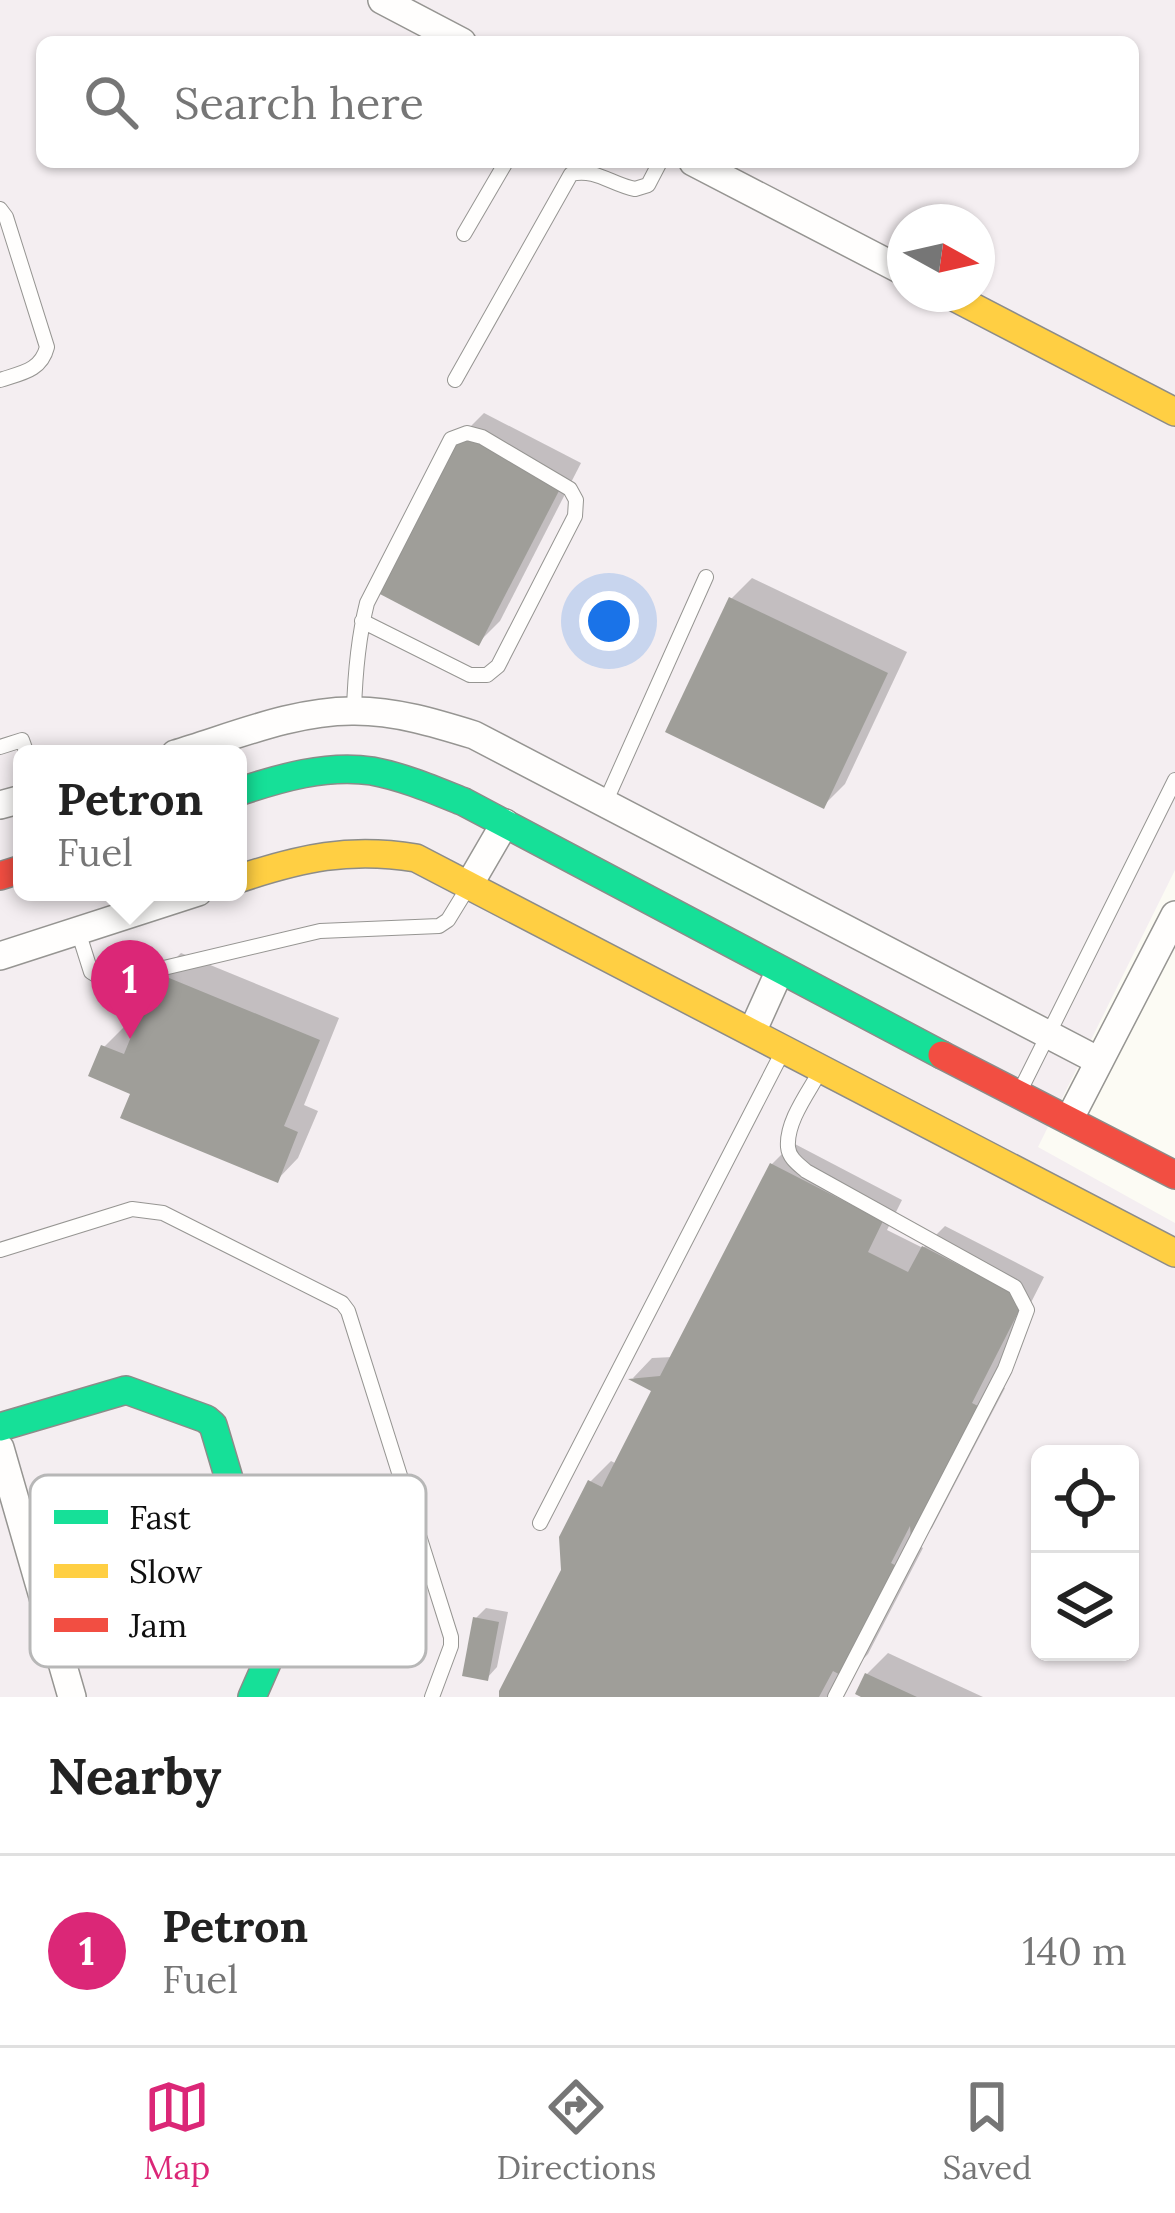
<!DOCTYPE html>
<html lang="en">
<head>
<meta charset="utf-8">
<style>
  :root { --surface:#fff; --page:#f2f2f2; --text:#222; --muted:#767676; --line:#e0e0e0; --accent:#db2777 }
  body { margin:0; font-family:Lora,serif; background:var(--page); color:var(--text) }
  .controls { position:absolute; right:36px; bottom:36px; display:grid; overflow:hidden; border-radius:18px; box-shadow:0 3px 9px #0004 }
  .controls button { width:108px; height:108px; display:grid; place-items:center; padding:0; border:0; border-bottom:3px solid var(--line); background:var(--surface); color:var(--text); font:60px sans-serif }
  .compass { position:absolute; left:887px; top:204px; width:108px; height:108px; border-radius:50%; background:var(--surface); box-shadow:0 3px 9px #0004; rotate:98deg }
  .you { position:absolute; left:609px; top:621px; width:42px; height:42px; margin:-30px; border:9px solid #fff; border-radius:50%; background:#1a73e8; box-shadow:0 0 0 18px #1a73e833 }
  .badge { display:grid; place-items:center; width:78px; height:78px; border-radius:50%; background:var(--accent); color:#fff; font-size:39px; font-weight:700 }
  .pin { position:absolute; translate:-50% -99px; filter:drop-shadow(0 3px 6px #0008) }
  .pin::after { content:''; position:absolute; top:63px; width:42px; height:36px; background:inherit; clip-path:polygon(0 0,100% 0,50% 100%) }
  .popup { position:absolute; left:13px; top:745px; width:234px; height:156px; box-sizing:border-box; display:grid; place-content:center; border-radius:18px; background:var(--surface); filter:drop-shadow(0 3px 9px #0005); font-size:39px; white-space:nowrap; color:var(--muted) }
  .popup b { font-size:45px; color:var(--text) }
  .popup::after { content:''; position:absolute; left:50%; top:100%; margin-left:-24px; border:24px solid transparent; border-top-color:var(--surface) }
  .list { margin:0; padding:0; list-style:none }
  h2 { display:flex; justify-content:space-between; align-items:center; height:156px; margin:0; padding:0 48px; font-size:51px }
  h2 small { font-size:39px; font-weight:400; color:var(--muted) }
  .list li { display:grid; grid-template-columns:78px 1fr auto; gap:36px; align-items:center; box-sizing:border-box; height:192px; padding:0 48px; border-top:3px solid var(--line) }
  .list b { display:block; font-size:45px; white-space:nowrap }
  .list p { margin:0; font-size:39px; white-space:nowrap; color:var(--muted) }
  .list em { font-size:39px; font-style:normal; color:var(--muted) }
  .icon { flex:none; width:66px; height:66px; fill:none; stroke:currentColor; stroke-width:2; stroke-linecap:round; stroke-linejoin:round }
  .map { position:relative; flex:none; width:1175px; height:1697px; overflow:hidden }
  .search { position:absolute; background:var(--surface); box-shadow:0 3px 9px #0004; left:36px; right:36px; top:36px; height:132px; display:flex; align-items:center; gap:30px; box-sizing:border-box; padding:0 42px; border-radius:18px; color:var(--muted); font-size:45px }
  .sheet { height:348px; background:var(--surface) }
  nav { display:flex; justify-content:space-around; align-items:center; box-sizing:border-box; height:168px; border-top:3px solid var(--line); background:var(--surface); font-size:33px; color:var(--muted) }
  nav a { display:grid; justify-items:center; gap:6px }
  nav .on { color:var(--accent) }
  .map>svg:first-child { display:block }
  .industrial { fill:#f4eef1; fill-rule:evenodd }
  .shadow { fill:#0003 }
  .building { fill:#9f9e99 }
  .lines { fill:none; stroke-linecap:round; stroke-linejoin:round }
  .lane-casing { stroke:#969592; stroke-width:16 }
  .street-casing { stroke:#969592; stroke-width:30 }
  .fast-casing { stroke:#8c8c89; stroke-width:30 }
  .slow-casing { stroke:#8c8c89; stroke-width:30 }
  .jam-casing { stroke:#8c8c89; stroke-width:30 }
  .lane { stroke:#fffefd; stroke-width:14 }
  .street { stroke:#fffefd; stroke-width:27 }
  .fast { stroke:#16e098; stroke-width:27 }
  .slow { stroke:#ffcf43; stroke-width:27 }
  .jam { stroke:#f24e42; stroke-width:27 }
  .key { fill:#fff; stroke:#b7b7b7; stroke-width:3 }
  .key-label { font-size:33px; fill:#0f0f0f }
</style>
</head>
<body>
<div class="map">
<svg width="1175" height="1697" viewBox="0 0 1175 1697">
  <rect width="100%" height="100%" fill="#fcfbf4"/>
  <path class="industrial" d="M0,0H1175V870L1038,1147L1175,1223V1697H0ZM42,42H1133V162H42ZM905,222H977V294H905ZM22,754H238V892H22ZM1040,1454H1130V1652H1040Z"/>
  <g class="shadow">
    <polygon points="484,413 581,463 500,621 479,642 463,434"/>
    <polygon points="752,578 907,652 845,784 824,805 731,599"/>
    <polygon points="181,953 339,1018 304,1105 318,1111 298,1158 277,1180 134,1092 104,1047 125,1026 137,1031 160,974"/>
    <polygon points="793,1143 902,1200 887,1230 923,1248 945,1226 1044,1277 991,1381 1005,1388 932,1528 916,1544 923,1548 868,1654 847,1676 840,1672 827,1697 503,1697 564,1571 590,1482 611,1461 617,1464 655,1390 633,1378 652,1358 673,1357 772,1164"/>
    <polygon points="486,1608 508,1612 497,1667 487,1678 476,1618"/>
    <polygon points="888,1653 983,1697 868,1697 867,1674"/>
  </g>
  <g class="building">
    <polygon points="460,432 562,485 479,646 378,593"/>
    <polygon points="729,597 888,673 824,809 665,732"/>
    <polygon points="157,973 320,1040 284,1126 298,1132 278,1183 120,1118 130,1094 88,1076 101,1045 124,1054"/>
    <polygon points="770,1163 883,1221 868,1252 908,1272 922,1246 1025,1299 972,1403 986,1410 912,1553 910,1526 891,1563 904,1570 848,1679 833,1671 819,1697 499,1697 499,1691 561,1570 559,1537 588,1480 602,1487 651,1391 628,1379 660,1376"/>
    <polygon points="473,1617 499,1622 488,1681 462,1676"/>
    <polygon points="865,1673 917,1697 861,1697 855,1694"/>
  </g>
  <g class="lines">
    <defs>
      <g id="lane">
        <path d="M0,209L6,217L47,347C41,371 21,373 0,380"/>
        <polyline points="464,234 506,162"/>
        <path d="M455,380L571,174C596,168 612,185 635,189L648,185L660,162"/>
        <path d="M354,711C355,674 358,639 367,603L451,439L467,433L482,437L570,489L576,500L575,516L498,666L487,675H470L362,621"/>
        <polyline points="0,747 22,740 27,754"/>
        <polyline points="605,803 706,577"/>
        <polyline points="78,931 91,972 101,978 113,980 320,931 439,926 448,920 467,889"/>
        <path d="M819,1073C808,1093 786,1122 788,1147C789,1158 798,1164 806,1171L1015,1287L1027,1310L1005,1369L835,1697"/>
        <polyline points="1019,1093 1175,780"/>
        <polyline points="0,1250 132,1209 163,1213 342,1303 348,1311 451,1637 451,1646 432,1697"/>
        <polyline points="540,1523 782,1053"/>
      </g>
      <g id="street">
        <polyline points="382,0 462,42"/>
        <polyline points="693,162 905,272"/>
        <path d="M175,754C232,737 295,710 355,711C396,711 435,723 474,735L1099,1061"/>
        <polyline points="0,805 22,799"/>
        <polyline points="469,885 505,823"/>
        <polyline points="0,956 198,892"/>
        <polyline points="752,1032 780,970"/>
        <polyline points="1069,1120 1175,915"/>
        <polyline points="0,1448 72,1697"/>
      </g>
      <g id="fast">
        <path d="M238,792C280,778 327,764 372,771C404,777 434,790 464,802L942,1055"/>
        <polyline points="0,1427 126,1390 206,1419 213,1425 275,1633 274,1647 252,1697"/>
      </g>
      <g id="slow">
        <polyline points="948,294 1175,412"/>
        <path d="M238,879C301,858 349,847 416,858L1175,1253"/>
      </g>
      <g id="jam">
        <polyline points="0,876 22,869"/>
        <polyline points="942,1055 1175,1175"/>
      </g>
    </defs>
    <use href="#lane" class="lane-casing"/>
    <use href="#street" class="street-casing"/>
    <use href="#fast" class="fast-casing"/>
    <use href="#slow" class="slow-casing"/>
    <use href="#jam" class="jam-casing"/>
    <use href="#lane" class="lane"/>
    <use href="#street" class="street"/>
    <use href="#fast" class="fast"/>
    <use href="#slow" class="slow"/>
    <use href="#jam" class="jam"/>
  </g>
  <rect x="30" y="1475" width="396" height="192" rx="18" class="key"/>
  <rect x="54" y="1510" width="54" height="14" fill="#16e098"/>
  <rect x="54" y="1564" width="54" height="14" fill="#ffcf43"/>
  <rect x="54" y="1618" width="54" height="14" fill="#f24e42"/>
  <g class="key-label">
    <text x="129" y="1529">Fast</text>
    <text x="129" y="1583">Slow</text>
    <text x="129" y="1637">Jam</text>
  </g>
</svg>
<div class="controls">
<button><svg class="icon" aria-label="locate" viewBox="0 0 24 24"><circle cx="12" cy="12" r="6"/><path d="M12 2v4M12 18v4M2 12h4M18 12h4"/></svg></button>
<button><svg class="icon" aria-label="layers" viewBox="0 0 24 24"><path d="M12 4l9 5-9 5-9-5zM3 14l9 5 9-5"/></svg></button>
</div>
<svg class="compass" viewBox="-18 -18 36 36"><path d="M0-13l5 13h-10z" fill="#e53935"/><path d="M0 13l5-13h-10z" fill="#767676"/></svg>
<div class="you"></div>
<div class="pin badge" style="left:130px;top:1039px">1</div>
<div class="popup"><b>Petron</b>Fuel</div>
<div class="search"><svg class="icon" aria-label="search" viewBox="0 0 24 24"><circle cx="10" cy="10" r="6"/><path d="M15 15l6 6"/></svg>Search here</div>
</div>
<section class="sheet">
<h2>Nearby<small></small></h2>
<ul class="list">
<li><span class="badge">1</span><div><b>Petron</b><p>Fuel</p></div><em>140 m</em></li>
</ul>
</section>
<nav>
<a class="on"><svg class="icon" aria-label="map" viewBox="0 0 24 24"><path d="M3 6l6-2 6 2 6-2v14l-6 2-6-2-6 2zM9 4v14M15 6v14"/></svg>Map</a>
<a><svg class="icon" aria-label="directions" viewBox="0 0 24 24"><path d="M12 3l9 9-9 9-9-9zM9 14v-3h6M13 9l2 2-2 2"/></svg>Directions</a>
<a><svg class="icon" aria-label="saved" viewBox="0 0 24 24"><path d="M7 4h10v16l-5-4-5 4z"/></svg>Saved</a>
</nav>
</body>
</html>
